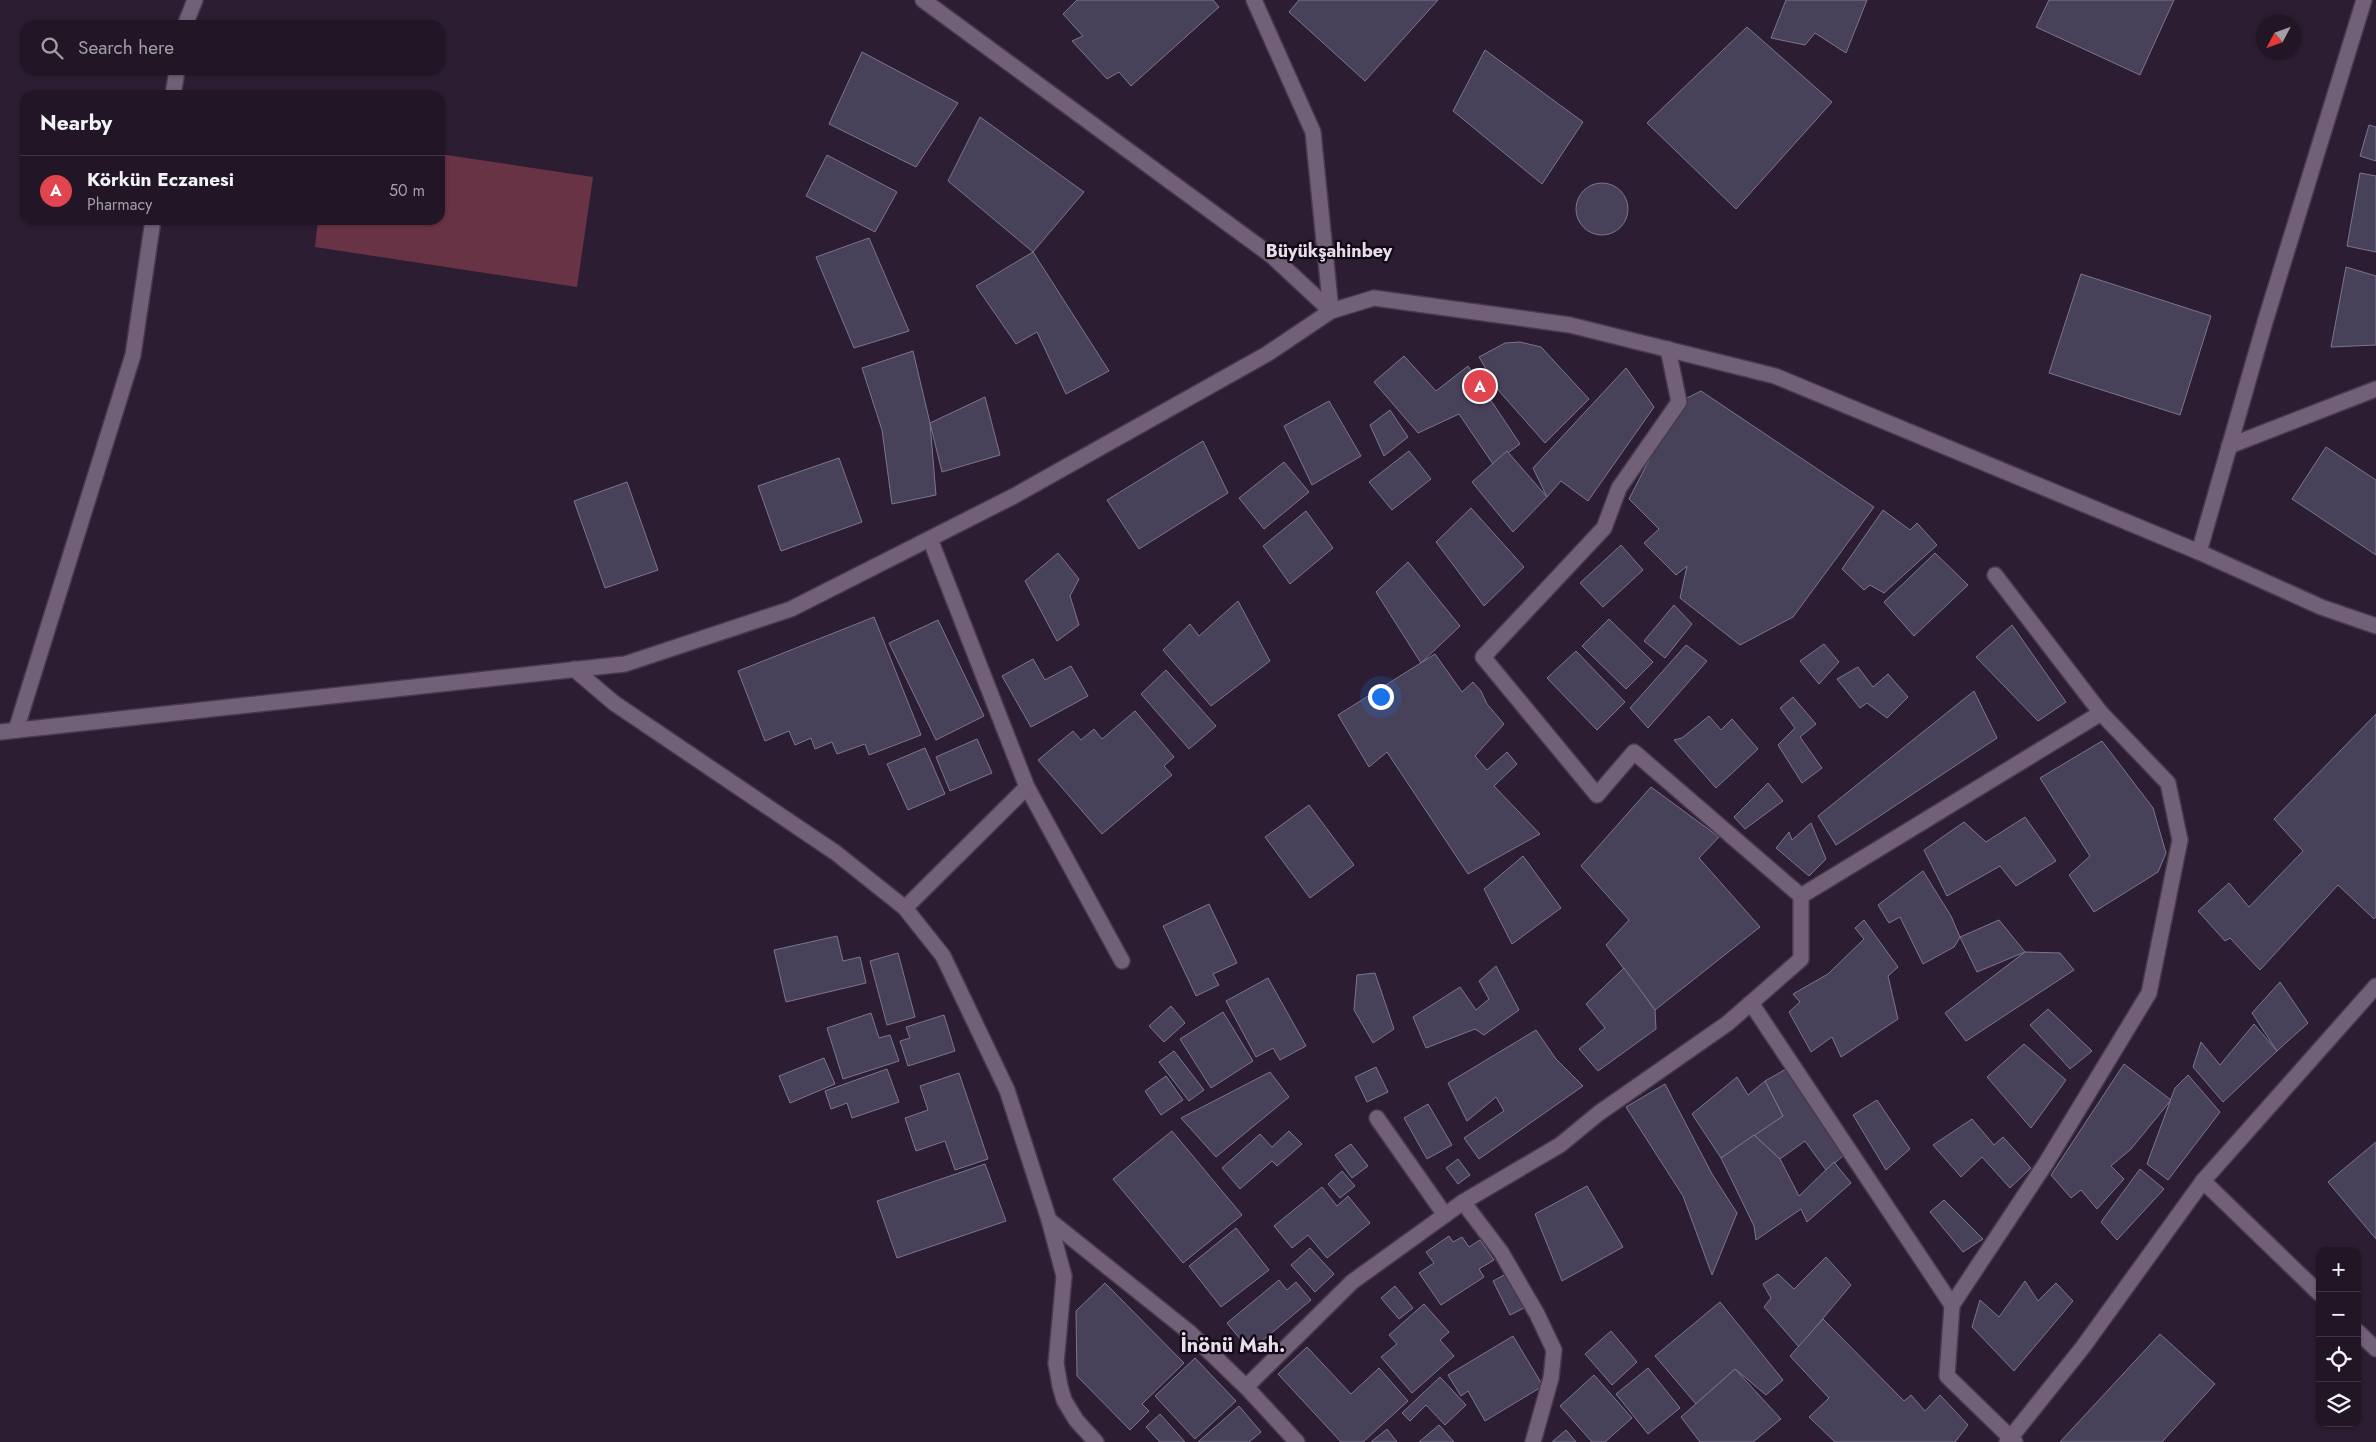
<!DOCTYPE html>
<html lang="en">
<head>
<meta charset="utf-8">
<style>
  :root { --surface:#221626; --page:#2a1f2e; --text:#f1f3f6; --muted:#a29fa7; --line:#3f3543; --accent:#56c9e0 }
  body { margin:0; font-family:Jost,sans-serif; background:var(--page); color:var(--text) }
  .controls { position:absolute; right:15px; bottom:15px; display:grid; overflow:hidden; border-radius:10px; box-shadow:0 1px 4px #0004 }
  .controls button { width:45px; height:45px; display:grid; place-items:center; padding:0; border:0; border-bottom:1px solid var(--line); background:var(--surface); color:var(--text); font:25px sans-serif }
  .compass { position:absolute; left:2256px; top:15px; width:45px; height:45px; border-radius:50%; background:var(--surface); box-shadow:0 1px 4px #0004; rotate:229deg }
  .you { position:absolute; left:1380px; top:696px; width:18px; height:18px; margin:-12px; border:4px solid #fff; border-radius:50%; background:#1a73e8; box-shadow:0 0 0 8px #1a73e833 }
  .badge { display:grid; place-items:center; width:32px; height:32px; border-radius:50%; background:var(--accent); color:#fff; font-size:16px; font-weight:700 }
  .pin { position:absolute; translate:-50% -50%; border:2px solid #fff; box-shadow:0 1px 5px #0006 }
  .list { margin:0; padding:0; list-style:none }
  h2 { display:flex; justify-content:space-between; align-items:center; height:65px; margin:0; padding:0 20px; font-size:21px }
  h2 small { font-size:16px; font-weight:400; color:var(--muted) }
  .list li { display:grid; grid-template-columns:32px 1fr auto; gap:15px; align-items:center; box-sizing:border-box; height:70px; padding:0 20px; border-top:1px solid var(--line) }
  .list b { display:block; font-size:19px; white-space:nowrap }
  .list p { margin:0; font-size:16px; white-space:nowrap; color:var(--muted) }
  .list em { font-size:16px; font-style:normal; color:var(--muted) }
  .icon { flex:none; width:28px; height:28px; fill:none; stroke:currentColor; stroke-width:2; stroke-linecap:round; stroke-linejoin:round }
  .map { position:relative; flex:none; width:2376px; height:1442px; overflow:hidden }
  .search { position:absolute; background:var(--surface); box-shadow:0 1px 4px #0004; left:20px; top:20px; width:425px; height:55px; display:flex; align-items:center; gap:12px; box-sizing:border-box; padding:0 18px; border-radius:15px; color:var(--muted); font-size:19px }
  .panel { position:absolute; background:var(--surface); box-shadow:0 1px 4px #0004; left:20px; top:90px; width:425px; height:135px; border-radius:15px }
  .map>svg:first-child { display:block }
  .green { fill:#683344 }
  .building { fill:#48415a; stroke:#7c7591 }
  .lines { fill:none; stroke-linecap:round; stroke-linejoin:round }
  .lane-casing { stroke:#483a4b; stroke-width:18 }
  .street-casing { stroke:#483a4b; stroke-width:18 }
  .secondary-casing { stroke:#483a4b; stroke-width:18 }
  .lane { stroke:#726078; stroke-width:15 }
  .street { stroke:#726078; stroke-width:15 }
  .secondary { stroke:#726078; stroke-width:15 }
  .labels { text-anchor:middle; dominant-baseline:central; stroke-width:4.5; stroke-linejoin:round; paint-order:stroke }
  .quarter-label { font-size:18px; font-weight:bold; fill:#e8ddeb; stroke:#110a14 }
  .district-label { font-size:20px; font-weight:bold; fill:#e8ddeb; stroke:#110a14 }
</style>
</head>
<body>
<div class="map">
<svg width="2376" height="1442" viewBox="0 0 2376 1442">
  <rect width="100%" height="100%" fill="#2d1d32"/>
  <polygon class="green" points="440,154 593,177 577,287 315,247 318,220 440,220"/>
  <g class="building">
    <polygon points="1077,0 1213,0 1219,7 1131,86 1119,72 1107,79 1072,41 1083,36 1063,14"/>
    <polygon points="1299,0 1438,0 1365,81 1289,12"/>
    <polygon points="1786,0 1867,0 1846,53 1815,33 1805,45 1771,38"/>
    <polygon points="2049,0 2174,0 2140,75 2036,27"/>
    <polygon points="1747,27 1832,102 1736,209 1647,123"/>
    <polygon points="1485,50 1583,122 1542,184 1453,111"/>
    <polygon points="862,52 958,103 916,167 829,124"/>
    <polygon points="980,117 1084,192 1033,252 948,181"/>
    <polygon points="2369,125 2376,127 2376,161 2360,156"/>
    <polygon points="827,155 897,192 875,232 806,196"/>
    <polygon points="2360,173 2376,176 2376,252 2347,246"/>
    <circle cx="1602" cy="209" r="26"/>
    <polygon points="869,238 909,331 854,348 816,257"/>
    <polygon points="1033,252 1109,371 1066,394 1037,332 1016,344 976,286"/>
    <polygon points="2346,267 2376,276 2376,345 2331,347"/>
    <polygon points="2081,274 2211,316 2180,415 2049,373"/>
    <polygon points="1520,342 1541,347 1589,399 1545,443 1499,391 1479,357 1505,343"/>
    <polygon points="913,351 930,423 936,495 892,504 882,430 862,368"/>
    <polygon points="1404,356 1436,391 1468,366 1520,444 1493,464 1459,414 1418,433 1374,382"/>
    <polygon points="1626,368 1654,407 1588,501 1561,481 1547,497 1533,468"/>
    <polygon points="1701,391 1874,507 1793,617 1740,645 1680,598 1687,566 1676,575 1644,543 1659,529 1629,499 1679,402"/>
    <polygon points="985,397 1000,455 942,472 930,423"/>
    <polygon points="1329,401 1361,456 1312,485 1284,426"/>
    <polygon points="1390,410 1408,437 1384,456 1370,425"/>
    <polygon points="1203,441 1228,493 1139,549 1107,500"/>
    <polygon points="2326,447 2376,480 2376,555 2292,499"/>
    <polygon points="1409,451 1431,479 1392,510 1369,482"/>
    <polygon points="1507,451 1547,497 1513,532 1472,482"/>
    <polygon points="839,458 862,522 781,551 758,486"/>
    <polygon points="1284,462 1309,492 1264,529 1239,498"/>
    <polygon points="627,482 658,570 605,588 574,501"/>
    <polygon points="1471,508 1524,567 1484,606 1436,542"/>
    <polygon points="1883,510 1910,530 1917,523 1937,545 1884,593 1870,585 1864,590 1842,569"/>
    <polygon points="1306,511 1333,548 1290,584 1263,546"/>
    <polygon points="1621,545 1643,570 1603,607 1580,583"/>
    <polygon points="1058,553 1079,579 1070,596 1079,625 1057,641 1025,581"/>
    <polygon points="1935,553 1968,585 1914,636 1884,602"/>
    <polygon points="1408,562 1460,626 1421,663 1376,592"/>
    <polygon points="1238,601 1270,661 1211,706 1163,650 1190,624 1199,636"/>
    <polygon points="1674,605 1692,624 1665,658 1644,641"/>
    <polygon points="874,617 921,735 869,755 865,744 837,754 832,742 815,749 811,738 795,745 789,731 765,741 738,671"/>
    <polygon points="1609,619 1653,662 1626,689 1582,646"/>
    <polygon points="938,620 984,716 936,740 889,643"/>
    <polygon points="2012,625 2066,702 2038,721 1976,657"/>
    <polygon points="1824,644 1839,662 1819,684 1800,661"/>
    <polygon points="1686,645 1707,661 1648,728 1630,708"/>
    <polygon points="1576,651 1625,702 1597,730 1547,678"/>
    <polygon points="1435,654 1462,692 1473,682 1481,691 1487,704 1504,724 1475,756 1487,770 1507,752 1517,764 1494,786 1540,834 1468,874 1387,752 1369,767 1338,715"/>
    <polygon points="1033,659 1045,680 1071,666 1088,696 1031,727 1002,676"/>
    <polygon points="1858,667 1873,687 1888,674 1908,697 1887,718 1867,703 1860,708 1837,679"/>
    <polygon points="1166,670 1216,726 1189,749 1141,694"/>
    <polygon points="1974,691 1997,738 1836,845 1818,816"/>
    <polygon points="1793,697 1816,724 1800,737 1822,768 1802,783 1778,745 1795,728 1780,708"/>
    <polygon points="1135,711 1174,757 1164,766 1172,775 1102,834 1038,760 1073,731 1081,740 1094,729 1102,739"/>
    <polygon points="2376,714 2376,917 2374,919 2338,885 2260,970 2230,938 2225,941 2198,911 2229,883 2249,907 2303,851 2274,819"/>
    <polygon points="1709,716 1721,730 1732,719 1758,749 1716,788 1674,740 1682,738"/>
    <polygon points="977,739 992,773 950,791 936,757"/>
    <polygon points="2102,741 2153,808 2166,853 2158,872 2094,912 2069,875 2090,856 2040,778"/>
    <polygon points="925,748 945,794 908,810 887,764"/>
    <polygon points="1768,783 1783,801 1745,829 1734,817"/>
    <polygon points="1651,787 1719,837 1699,858 1760,927 1655,1010 1606,945 1629,920 1581,866"/>
    <polygon points="1309,805 1354,865 1310,898 1265,837"/>
    <polygon points="2025,817 2056,861 2016,886 2000,866 1947,896 1924,850 1964,822 1986,842"/>
    <polygon points="1811,823 1826,859 1809,876 1776,848 1789,832 1792,840"/>
    <polygon points="1523,856 1561,908 1512,944 1484,889"/>
    <polygon points="1923,871 1951,916 1960,937 1954,947 1923,964 1900,917 1889,923 1878,905"/>
    <polygon points="1209,904 1237,963 1213,974 1219,985 1196,996 1163,926"/>
    <polygon points="1864,920 1898,967 1888,976 1898,1019 1841,1057 1832,1037 1811,1052 1789,1012 1800,1002 1793,994 1828,974 1864,939 1855,928"/>
    <polygon points="1999,920 2025,952 1977,972 1960,937"/>
    <polygon points="837,936 843,961 860,957 866,983 786,1002 774,950"/>
    <polygon points="2025,952 2060,953 2074,970 1966,1041 1945,1013"/>
    <polygon points="898,953 915,1017 887,1025 870,961"/>
    <polygon points="1496,966 1519,1010 1484,1035 1475,1029 1426,1048 1413,1017 1460,987 1476,1010 1489,999 1479,981"/>
    <polygon points="1624,968 1655,1010 1656,1029 1598,1071 1579,1049 1605,1028 1586,1004"/>
    <polygon points="1375,973 1394,1029 1373,1043 1354,1010 1357,975"/>
    <polygon points="1268,978 1306,1046 1280,1060 1273,1048 1256,1057 1226,1001"/>
    <polygon points="2280,982 2308,1023 2277,1051 2252,1013"/>
    <polygon points="1171,1006 1185,1023 1164,1042 1149,1026"/>
    <polygon points="2048,1009 2092,1051 2070,1069 2030,1025"/>
    <polygon points="1223,1012 1253,1061 1211,1088 1180,1039"/>
    <polygon points="871,1013 879,1038 890,1035 899,1061 843,1079 827,1028"/>
    <polygon points="944,1015 955,1051 908,1066 900,1041 910,1038 906,1027"/>
    <polygon points="2254,1024 2277,1051 2223,1102 2193,1067 2201,1042 2220,1065"/>
    <polygon points="1536,1030 1556,1059 1583,1086 1479,1159 1464,1138 1504,1111 1496,1097 1467,1121 1448,1083"/>
    <polygon points="2024,1044 2066,1080 2031,1128 1987,1077"/>
    <polygon points="1174,1051 1204,1090 1189,1101 1159,1062"/>
    <polygon points="824,1058 835,1084 790,1103 779,1076"/>
    <polygon points="2124,1064 2171,1100 2131,1149 2111,1166 2124,1179 2097,1209 2081,1190 2071,1198 2051,1175"/>
    <polygon points="1793,1065 1843,1156 1826,1170 1805,1141 1780,1159 1754,1135 1783,1116 1765,1081"/>
    <polygon points="1376,1067 1388,1092 1367,1102 1355,1077"/>
    <polygon points="887,1069 899,1102 852,1118 847,1103 831,1109 825,1091"/>
    <polygon points="1270,1072 1289,1097 1216,1157 1181,1118"/>
    <polygon points="959,1073 988,1159 955,1170 945,1141 916,1151 905,1118 928,1110 920,1086"/>
    <polygon points="2188,1075 2220,1112 2168,1180 2147,1164 2175,1088"/>
    <polygon points="1166,1076 1183,1100 1161,1115 1145,1091"/>
    <polygon points="1737,1077 1748,1095 1765,1081 1783,1116 1721,1158 1692,1114"/>
    <polygon points="1665,1084 1712,1174 1737,1213 1712,1275 1683,1196 1626,1107"/>
    <polygon points="1877,1100 1910,1149 1886,1170 1853,1115"/>
    <polygon points="1428,1104 1452,1145 1427,1159 1404,1118"/>
    <polygon points="1972,1119 1994,1145 2003,1137 2031,1168 2010,1188 1982,1157 1961,1177 1933,1145"/>
    <polygon points="1172,1131 1242,1215 1183,1263 1113,1179"/>
    <polygon points="1289,1131 1302,1144 1277,1166 1272,1161 1240,1189 1222,1168 1260,1134 1272,1147"/>
    <polygon points="1754,1135 1780,1159 1799,1196 1834,1162 1851,1183 1807,1222 1801,1209 1756,1240 1754,1226 1721,1158"/>
    <polygon points="2376,1142 2376,1239 2328,1182"/>
    <polygon points="1351,1144 1368,1166 1352,1178 1335,1155"/>
    <polygon points="1458,1159 1470,1175 1458,1184 1446,1168"/>
    <polygon points="985,1164 1006,1221 897,1258 877,1201"/>
    <polygon points="2140,1169 2164,1189 2117,1240 2101,1222"/>
    <polygon points="1342,1171 1355,1186 1340,1198 1328,1184"/>
    <polygon points="1587,1186 1623,1247 1562,1281 1535,1214"/>
    <polygon points="1322,1187 1337,1206 1348,1196 1370,1223 1327,1258 1308,1235 1292,1248 1274,1226"/>
    <polygon points="1944,1200 1983,1239 1963,1252 1930,1212"/>
    <polygon points="1236,1228 1269,1270 1221,1307 1189,1266"/>
    <polygon points="1449,1236 1453,1242 1462,1237 1469,1247 1480,1240 1494,1260 1479,1269 1484,1277 1441,1305 1419,1273 1434,1263 1426,1252"/>
    <polygon points="1310,1248 1334,1274 1315,1292 1291,1265"/>
    <polygon points="1826,1257 1851,1285 1799,1347 1764,1307 1771,1298 1763,1284 1778,1274 1794,1289"/>
    <polygon points="1506,1274 1524,1308 1510,1315 1493,1281"/>
    <polygon points="1279,1280 1287,1290 1296,1282 1311,1300 1250,1351 1227,1323"/>
    <polygon points="2025,1281 2038,1301 2056,1283 2073,1301 2014,1371 1972,1327 1980,1300 1999,1317"/>
    <polygon points="1105,1283 1184,1363 1142,1404 1149,1411 1130,1430 1077,1376 1076,1311"/>
    <polygon points="1395,1286 1413,1308 1399,1319 1381,1298"/>
    <polygon points="1720,1302 1783,1380 1766,1395 1735,1369 1696,1404 1655,1356"/>
    <polygon points="1424,1304 1449,1332 1440,1340 1454,1356 1412,1393 1381,1357 1397,1344 1389,1335"/>
    <polygon points="1823,1319 1904,1401 1911,1395 1925,1411 1940,1395 1968,1425 1955,1442 1835,1442 1809,1417 1829,1398 1790,1356"/>
    <polygon points="1611,1331 1637,1362 1612,1385 1585,1354"/>
    <polygon points="2160,1334 2215,1384 2162,1442 2060,1442"/>
    <polygon points="1513,1336 1543,1386 1485,1421 1468,1391 1461,1396 1448,1375"/>
    <polygon points="1307,1347 1351,1394 1379,1368 1408,1401 1363,1442 1341,1442 1278,1374"/>
    <polygon points="1195,1358 1236,1401 1195,1439 1155,1396"/>
    <polygon points="1648,1368 1680,1408 1648,1434 1616,1394"/>
    <polygon points="1735,1369 1781,1419 1753,1442 1700,1442 1681,1417"/>
    <polygon points="1594,1375 1632,1418 1605,1442 1592,1442 1560,1406"/>
    <polygon points="1440,1377 1466,1405 1445,1425 1426,1405 1410,1421 1402,1413"/>
    <polygon points="1239,1406 1261,1432 1249,1442 1198,1442"/>
    <polygon points="1160,1414 1185,1442 1160,1442 1146,1427"/>
    <polygon points="1439,1425 1454,1442 1419,1442"/>
    <polygon points="1387,1429 1397,1442 1371,1442"/>
    <polygon points="1566,1430 1576,1442 1552,1442"/>
  </g>
  <g class="lines">
    <defs>
      <g id="lane">
        <polyline points="185,25 195,0"/>
        <polyline points="173,95 177,70"/>
        <polyline points="16,730 133,355 153,220"/>
      </g>
      <g id="street">
        <polyline points="1254,0 1313,132 1331,311"/>
        <polyline points="1668,349 1679,402 1619,488 1604,528 1483,657 1597,795 1634,752 1801,896"/>
        <polyline points="2229,446 2376,389"/>
        <polyline points="930,539 1027,787 1122,961"/>
        <polyline points="2199,552 2265,322 2364,0"/>
        <polyline points="1995,575 2101,713 2168,783 2180,840 2149,993 2046,1163 1952,1305 1947,1376 2015,1442"/>
        <polyline points="574,669 614,703 836,853 905,908 943,956 1007,1090 1049,1220 1064,1276 1056,1363 1060,1386 1064,1400 1076,1420 1096,1442"/>
        <polyline points="905,908 1027,787"/>
        <polyline points="1751,1003 1952,1305"/>
        <polyline points="1377,1118 1445,1215"/>
        <polyline points="2203,1181 2320,1294"/>
        <polyline points="1463,1202 1501,1252 1537,1314 1554,1350 1551,1378 1533,1442"/>
        <polyline points="1049,1220 1189,1332 1246,1387 1297,1442"/>
        <polyline points="2357,1331 2376,1349"/>
        <polyline points="1246,1387 1352,1282 1463,1202 1560,1145 1599,1113 1728,1023 1801,959 1801,896 2101,713"/>
        <polyline points="2007,1442 2083,1347 2203,1181 2376,986"/>
      </g>
      <g id="secondary">
        <polyline points="923,0 1272,256 1331,311"/>
        <polyline points="0,732 625,664 791,609 1014,496 1267,354 1331,311 1374,298 1570,325 1775,376 2199,552 2321,607 2376,626"/>
      </g>
    </defs>
    <use href="#lane" class="lane-casing"/>
    <use href="#street" class="street-casing"/>
    <use href="#secondary" class="secondary-casing"/>
    <use href="#lane" class="lane"/>
    <use href="#street" class="street"/>
    <use href="#secondary" class="secondary"/>
  </g>
  <g class="labels">
    <g class="quarter-label">
      <text x="1329" y="251">Büyükşahinbey</text>
    </g>
    <g class="district-label">
      <text x="1233" y="1345">İnönü Mah.</text>
    </g>
  </g>
</svg>
<div class="controls">
<button>+</button>
<button>−</button>
<button><svg class="icon" aria-label="locate" viewBox="0 0 24 24"><circle cx="12" cy="12" r="6"/><path d="M12 2v4M12 18v4M2 12h4M18 12h4"/></svg></button>
<button><svg class="icon" aria-label="layers" viewBox="0 0 24 24"><path d="M12 4l9 5-9 5-9-5zM3 14l9 5 9-5"/></svg></button>
</div>
<svg class="compass" viewBox="-18 -18 36 36"><path d="M0-13l5 13h-10z" fill="#e53935"/><path d="M0 13l5-13h-10z" fill="#a29fa7"/></svg>
<div class="you"></div>
<div class="pin badge" style="left:1480px;top:386px;background:#e0444e">A</div>
<div class="search"><svg class="icon" aria-label="search" viewBox="0 0 24 24"><circle cx="10" cy="10" r="6"/><path d="M15 15l6 6"/></svg>Search here</div>
<section class="panel">
<h2>Nearby<small></small></h2>
<ul class="list">
<li><span class="badge" style="background:#e0444e">A</span><div><b>Körkün Eczanesi</b><p>Pharmacy</p></div><em>50 m</em></li>
</ul>
</section>
</div>
</body>
</html>
